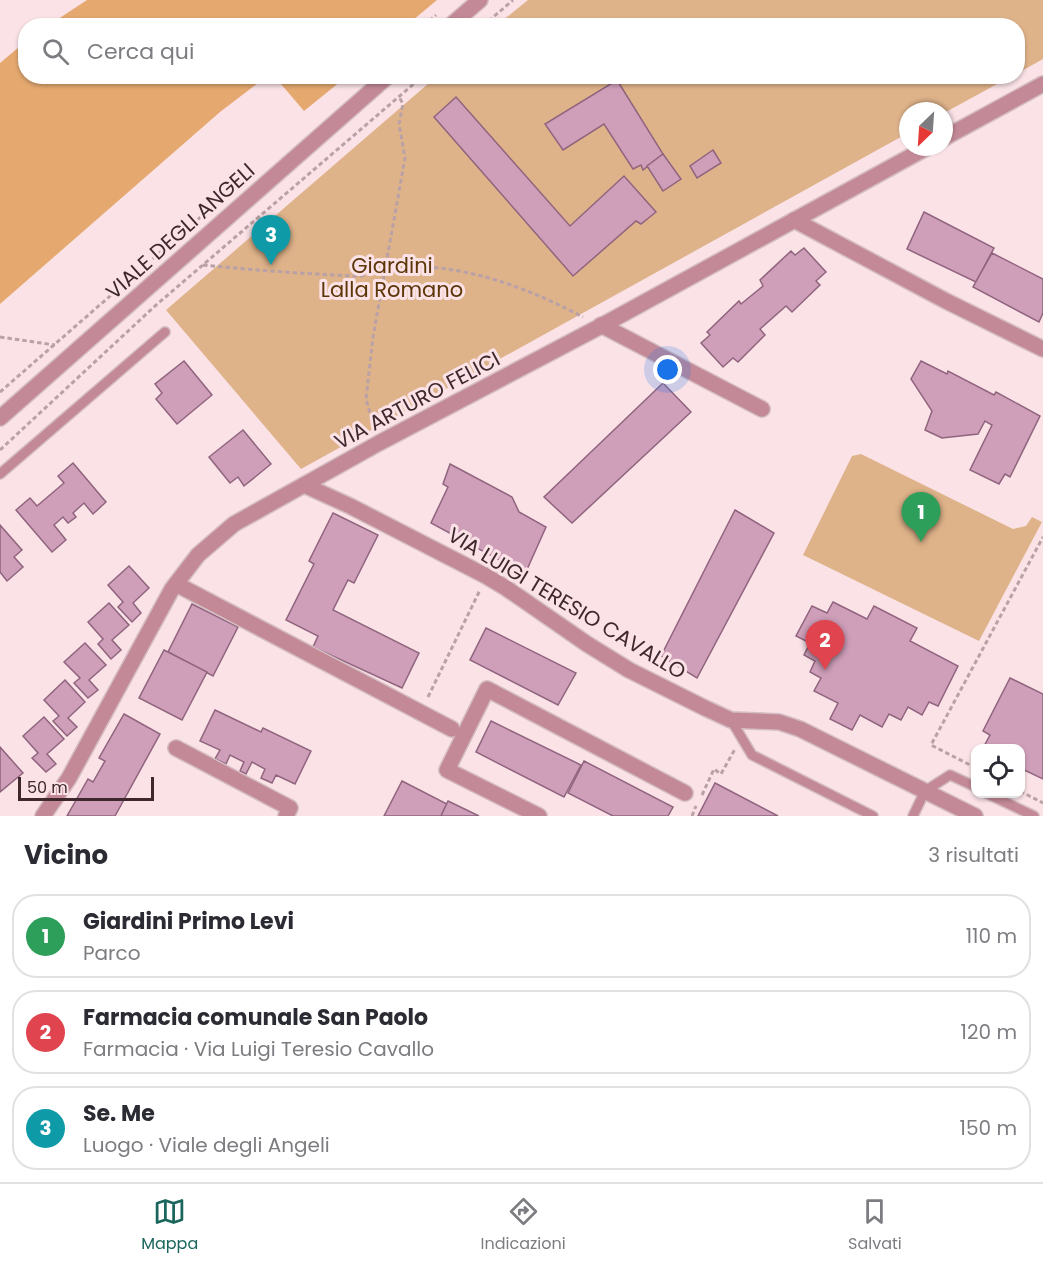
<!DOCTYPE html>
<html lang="it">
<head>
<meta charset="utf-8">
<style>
  :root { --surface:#fff; --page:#f7f7f7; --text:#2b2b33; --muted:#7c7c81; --line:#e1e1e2; --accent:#1a655c }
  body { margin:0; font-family:Poppins,sans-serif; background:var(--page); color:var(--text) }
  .controls { position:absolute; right:18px; bottom:18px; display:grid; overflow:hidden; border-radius:12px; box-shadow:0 2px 4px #0004 }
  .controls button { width:54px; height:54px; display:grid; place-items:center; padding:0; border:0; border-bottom:2px solid var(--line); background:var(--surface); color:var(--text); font:30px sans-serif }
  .compass { position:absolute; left:899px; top:102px; width:54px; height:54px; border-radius:50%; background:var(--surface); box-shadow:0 2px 4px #0004; rotate:205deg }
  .scale { position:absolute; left:18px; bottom:15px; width:136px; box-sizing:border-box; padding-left:6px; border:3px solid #3e282d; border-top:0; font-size:16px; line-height:21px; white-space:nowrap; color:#3e282d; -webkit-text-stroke:4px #fae2e7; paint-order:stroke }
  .you { position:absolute; left:668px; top:370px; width:21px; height:21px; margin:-15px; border:4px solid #fff; border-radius:50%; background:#1a73e8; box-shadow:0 0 0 9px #1a73e833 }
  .badge { display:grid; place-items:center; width:39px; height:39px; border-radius:50%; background:var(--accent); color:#fff; font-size:20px; font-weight:700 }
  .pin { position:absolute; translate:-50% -50px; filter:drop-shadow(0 2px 3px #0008) }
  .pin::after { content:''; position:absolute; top:32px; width:21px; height:18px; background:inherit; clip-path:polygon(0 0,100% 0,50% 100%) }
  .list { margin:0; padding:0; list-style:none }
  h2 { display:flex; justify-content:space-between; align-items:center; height:78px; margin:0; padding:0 24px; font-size:26px }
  h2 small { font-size:20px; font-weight:400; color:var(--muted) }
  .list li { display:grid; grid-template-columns:39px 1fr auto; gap:18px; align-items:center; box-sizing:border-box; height:84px; margin:0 12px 12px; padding:0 12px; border:2px solid var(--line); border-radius:24px }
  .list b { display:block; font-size:22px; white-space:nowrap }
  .list p { margin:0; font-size:20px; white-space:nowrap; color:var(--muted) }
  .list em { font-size:20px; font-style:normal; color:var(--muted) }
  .icon { flex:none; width:33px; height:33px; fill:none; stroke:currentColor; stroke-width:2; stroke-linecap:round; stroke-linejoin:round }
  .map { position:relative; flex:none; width:1043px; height:816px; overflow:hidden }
  .search { position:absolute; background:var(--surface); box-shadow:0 2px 4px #0004; left:18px; right:18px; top:18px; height:66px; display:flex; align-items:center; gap:15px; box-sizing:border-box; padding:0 21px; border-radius:24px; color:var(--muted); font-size:22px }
  .sheet { height:366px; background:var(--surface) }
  nav { display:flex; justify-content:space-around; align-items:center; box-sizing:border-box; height:84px; border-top:2px solid var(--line); background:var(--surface); font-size:16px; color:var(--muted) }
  nav a { display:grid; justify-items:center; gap:3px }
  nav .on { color:var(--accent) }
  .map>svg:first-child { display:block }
  .green { fill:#dfb38a }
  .forest { fill:#e5a970 }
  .building { fill:#cf9fba; stroke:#91647e; stroke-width:1.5 }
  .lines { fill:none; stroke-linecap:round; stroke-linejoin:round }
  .lane-casing { stroke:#d4bdc2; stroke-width:12 }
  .street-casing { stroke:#d4bdc2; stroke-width:18 }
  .path { stroke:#b9a1a6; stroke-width:3; stroke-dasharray:4.5 3; stroke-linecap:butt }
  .lane { stroke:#c38996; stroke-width:9 }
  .street { stroke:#c38996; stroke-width:15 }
  .labels { text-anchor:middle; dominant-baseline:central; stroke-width:6; stroke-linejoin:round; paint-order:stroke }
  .street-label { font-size:21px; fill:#3e282d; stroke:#fae2e7 }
  .park-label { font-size:21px; fill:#5d3608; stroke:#fae2e7 }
</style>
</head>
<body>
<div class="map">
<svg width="1043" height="816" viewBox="0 0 1043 816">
  <rect width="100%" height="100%" fill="#fae2e7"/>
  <g class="green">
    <polygon points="528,0 1043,0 1043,59 1018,73 1018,26 497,25"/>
    <polygon points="436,77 1010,77 944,113 944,111 908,111 908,133 301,469 166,310"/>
    <polygon points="861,454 1013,529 1026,526 1032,517 1042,522 979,641 803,555 852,456"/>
  </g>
  <g class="forest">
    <polygon points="87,0 437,0 407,25 49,25"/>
    <polygon points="25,42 26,76 266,77 220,112 0,304 0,63"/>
    <polygon points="275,77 346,77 304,111"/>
  </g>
  <g class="building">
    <polygon points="617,80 663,154 643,170 641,165 633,169 604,124 563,150 545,124"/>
    <polygon points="456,97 570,226 624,176 656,212 641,224 636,221 573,276 434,117"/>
    <polygon points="713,150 721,163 697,178 690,166"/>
    <polygon points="663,154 681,179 663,191 647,166"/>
    <polygon points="924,212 994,248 976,282 907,249"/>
    <polygon points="804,248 826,272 816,281 820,285 792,312 786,306 760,329 765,335 738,362 733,358 723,367 701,343 710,335 707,332 739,301 741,304 763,286 760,280 791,251 795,255"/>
    <polygon points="992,253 1043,279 1043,313 1039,322 973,287"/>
    <polygon points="184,361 212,395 177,424 156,399 162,393 155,384"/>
    <polygon points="921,361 947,374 948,371 994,395 996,392 1040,416 1010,477 1005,474 999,484 970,470 992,425 985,421 978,434 942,438 925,430 932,411 911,379"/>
    <polygon points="663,383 691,412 572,523 544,497"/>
    <polygon points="243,430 271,464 244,486 238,477 230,483 209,457"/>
    <polygon points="73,463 106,502 93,514 84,503 73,513 76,517 68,523 63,517 54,525 66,540 52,552 16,510 30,498 37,506 64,483 58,476"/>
    <polygon points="450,464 512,497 519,512 546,527 525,574 431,523 448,487 443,484"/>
    <polygon points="735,510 774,533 697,678 661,656"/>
    <polygon points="333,513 378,535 354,583 348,580 333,610 419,653 402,688 313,647 318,636 286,620 314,564 309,561"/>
    <polygon points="0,525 22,550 14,557 23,567 7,581 0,572"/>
    <polygon points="129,566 149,588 133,603 141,613 132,622 118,607 123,602 108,585"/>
    <polygon points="833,602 867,619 874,606 917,628 910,641 958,666 938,706 929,702 922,715 908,707 901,720 889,714 882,727 860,715 852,730 830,719 838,703 814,691 821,678 810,672 815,661 804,655 810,643 796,636 812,606 827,613"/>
    <polygon points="109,603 129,625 112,640 121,650 111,659 98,644 103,639 88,622"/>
    <polygon points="192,604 238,627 213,676 168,652"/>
    <polygon points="486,628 576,673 558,705 470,660"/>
    <polygon points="85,643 106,665 89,680 98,690 88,698 74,683 80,678 64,662"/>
    <polygon points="164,650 207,672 182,720 139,698"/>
    <polygon points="1010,678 1043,694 1043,779 1020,768 1020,748 983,748 990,735 983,731"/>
    <polygon points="65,680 85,702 68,718 77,727 67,736 53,721 59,716 44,700"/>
    <polygon points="215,710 261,732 263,728 311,751 295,784 276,775 272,783 261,778 265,769 252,762 246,774 240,771 244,762 230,755 226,764 215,759 220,750 200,741"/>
    <polygon points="124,714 160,734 115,816 67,816 88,779 93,782 105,761 99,758"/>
    <polygon points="44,717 64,739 47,754 56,764 46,772 32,758 38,753 23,736"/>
    <polygon points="491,721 581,765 564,797 476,752"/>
    <polygon points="0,747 23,773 0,792"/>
    <polygon points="584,761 673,807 668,816 613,816 568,793"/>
    <polygon points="402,781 447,804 441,816 384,816"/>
    <polygon points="715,783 778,816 698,816"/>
    <polygon points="448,801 479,816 441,816"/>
  </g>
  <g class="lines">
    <defs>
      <g id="lane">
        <polyline points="0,474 165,332"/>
        <polyline points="731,720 752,755 873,816"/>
        <polyline points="988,794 1034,816"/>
        <polyline points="913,816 925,791 950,775 976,787"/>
      </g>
      <g id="street">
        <polyline points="450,26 480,0"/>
        <polyline points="944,138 1043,84"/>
        <polyline points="794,220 946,301 1043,349"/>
        <polyline points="601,325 762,409"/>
        <polyline points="0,418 388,76"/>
        <polyline points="304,485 350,506 486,576 506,588 587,644 629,670 705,708 731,720 779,722 800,729 975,816"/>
        <polyline points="176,584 452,729"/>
        <polyline points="176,748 290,808 286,816"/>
        <polyline points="43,816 69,778 172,589 198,555 234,524 379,443 601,326 928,147"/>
        <polyline points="539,816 447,770 487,689 685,793"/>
      </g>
    </defs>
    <use href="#lane" class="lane-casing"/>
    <use href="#street" class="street-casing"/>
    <g class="path">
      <polyline points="424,26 436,15"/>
      <polyline points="483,26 513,0"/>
      <path d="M203,265C254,270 304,274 355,276C373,277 390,266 409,266C472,267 528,288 583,317"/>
      <polyline points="0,337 55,345"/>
      <polyline points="0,392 211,208"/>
      <polyline points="374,427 366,399 373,337 405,158 399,124 403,104 399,97"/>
      <polyline points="0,450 155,306 423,76"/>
      <polyline points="428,697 480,590"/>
      <polyline points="976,768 931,745 1043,537"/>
      <polyline points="1020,791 1043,803"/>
      <polyline points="702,795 714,769 721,774 735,749"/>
      <polyline points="692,816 696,806"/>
    </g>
    <use href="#lane" class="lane"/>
    <use href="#street" class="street"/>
  </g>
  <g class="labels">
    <g class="street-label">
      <text transform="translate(180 231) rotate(-42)">VIALE DEGLI ANGELI</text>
      <text transform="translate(417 400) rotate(-28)">VIA ARTURO FELICI</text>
      <text transform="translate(567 603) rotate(31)">VIA LUIGI TERESIO CAVALLO</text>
    </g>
    <g class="park-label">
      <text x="392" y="265">Giardini<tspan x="392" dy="24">Lalla Romano</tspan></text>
    </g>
  </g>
</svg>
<div class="controls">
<button><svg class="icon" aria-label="locate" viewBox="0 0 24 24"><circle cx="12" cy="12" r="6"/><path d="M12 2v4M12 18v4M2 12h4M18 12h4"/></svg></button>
</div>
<svg class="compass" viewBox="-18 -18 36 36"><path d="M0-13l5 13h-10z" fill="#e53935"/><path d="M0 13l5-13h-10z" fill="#7c7c81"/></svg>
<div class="scale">50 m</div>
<div class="you"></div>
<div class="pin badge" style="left:921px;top:542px;background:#2e9e5b">1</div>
<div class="pin badge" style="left:825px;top:670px;background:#e0444e">2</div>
<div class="pin badge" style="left:271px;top:265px;background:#0f9aa8">3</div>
<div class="search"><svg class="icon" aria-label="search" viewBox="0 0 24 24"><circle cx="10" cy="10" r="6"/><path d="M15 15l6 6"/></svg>Cerca qui</div>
</div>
<section class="sheet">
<h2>Vicino<small>3 risultati</small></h2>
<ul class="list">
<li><span class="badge" style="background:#2e9e5b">1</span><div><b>Giardini Primo Levi</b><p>Parco</p></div><em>110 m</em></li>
<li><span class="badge" style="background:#e0444e">2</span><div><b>Farmacia comunale San Paolo</b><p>Farmacia · Via Luigi Teresio Cavallo</p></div><em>120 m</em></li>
<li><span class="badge" style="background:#0f9aa8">3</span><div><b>Se. Me</b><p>Luogo · Viale degli Angeli</p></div><em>150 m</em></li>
</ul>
</section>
<nav>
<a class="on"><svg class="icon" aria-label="map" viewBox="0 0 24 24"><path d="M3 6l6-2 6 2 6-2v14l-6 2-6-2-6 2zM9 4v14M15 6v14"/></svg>Mappa</a>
<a><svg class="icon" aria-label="directions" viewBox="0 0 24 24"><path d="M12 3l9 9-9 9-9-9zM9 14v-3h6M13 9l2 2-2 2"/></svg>Indicazioni</a>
<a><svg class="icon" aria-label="saved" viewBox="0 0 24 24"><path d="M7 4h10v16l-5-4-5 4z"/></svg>Salvati</a>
</nav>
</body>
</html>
